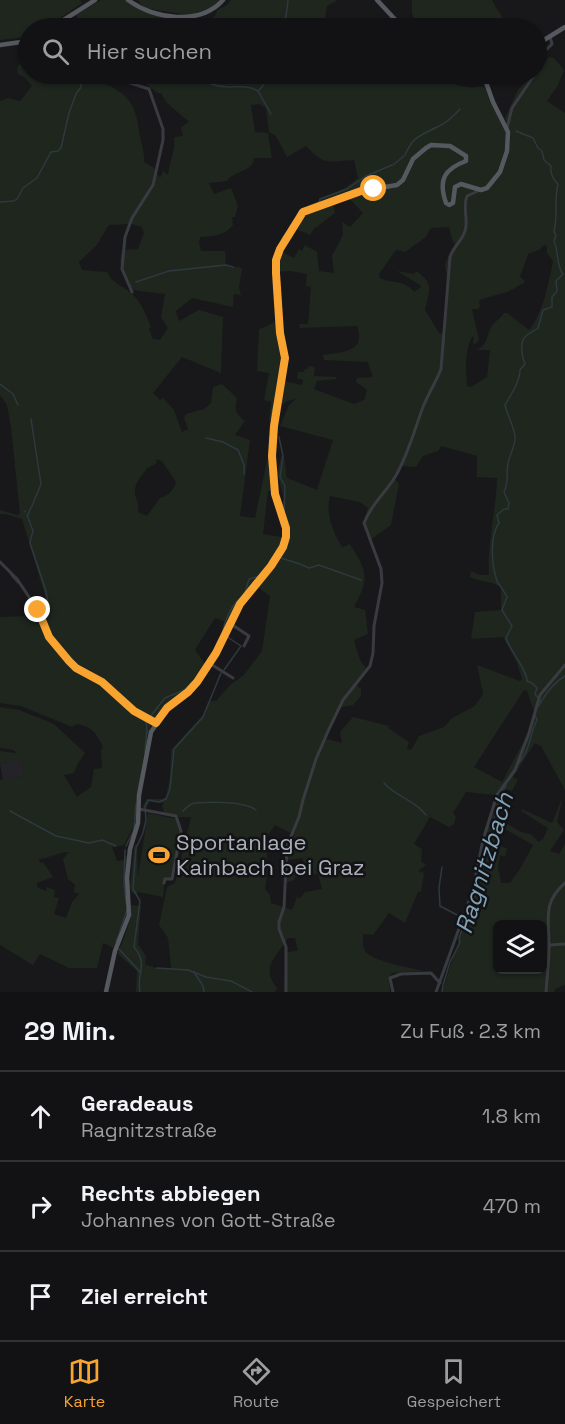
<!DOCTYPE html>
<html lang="de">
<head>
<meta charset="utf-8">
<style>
  :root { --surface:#121214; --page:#1f2022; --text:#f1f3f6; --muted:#9c9ea0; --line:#313234; --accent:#f9a431 }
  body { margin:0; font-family:"Space Grotesk",sans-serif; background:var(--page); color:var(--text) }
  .controls { position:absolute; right:18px; bottom:18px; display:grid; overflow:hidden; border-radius:9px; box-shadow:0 2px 4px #0004 }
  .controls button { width:54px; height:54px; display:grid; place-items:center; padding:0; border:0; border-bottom:2px solid var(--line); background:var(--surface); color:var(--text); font:30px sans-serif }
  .stop { position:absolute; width:18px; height:18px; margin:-14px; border:4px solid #f9a431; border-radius:50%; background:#fff }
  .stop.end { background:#f9a431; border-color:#fff; box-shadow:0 2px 6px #0008 }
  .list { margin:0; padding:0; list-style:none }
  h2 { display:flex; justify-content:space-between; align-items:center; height:78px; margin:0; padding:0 24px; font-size:26px }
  h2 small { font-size:20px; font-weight:400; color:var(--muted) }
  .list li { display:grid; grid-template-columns:39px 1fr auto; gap:18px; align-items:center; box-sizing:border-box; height:90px; padding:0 24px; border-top:2px solid var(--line) }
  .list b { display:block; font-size:22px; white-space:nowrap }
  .list p { margin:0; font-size:20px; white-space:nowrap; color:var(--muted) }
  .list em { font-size:20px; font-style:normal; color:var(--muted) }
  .icon { flex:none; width:33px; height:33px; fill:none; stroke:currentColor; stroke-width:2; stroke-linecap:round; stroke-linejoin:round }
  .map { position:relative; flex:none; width:565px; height:992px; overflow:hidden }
  .search { position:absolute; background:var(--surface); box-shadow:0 2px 4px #0004; left:18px; right:18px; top:18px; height:66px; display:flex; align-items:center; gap:15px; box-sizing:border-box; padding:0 21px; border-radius:33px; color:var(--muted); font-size:22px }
  .sheet { height:348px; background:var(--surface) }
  nav { display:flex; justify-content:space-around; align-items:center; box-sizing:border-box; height:84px; border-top:2px solid var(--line); background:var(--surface); font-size:16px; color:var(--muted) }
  nav a { display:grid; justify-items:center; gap:3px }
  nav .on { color:var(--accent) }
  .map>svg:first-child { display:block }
  .built { fill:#242428 }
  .green { fill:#1e261e; fill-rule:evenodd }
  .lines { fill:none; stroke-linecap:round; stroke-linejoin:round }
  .stream { stroke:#2d393f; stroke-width:1.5 }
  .minor { stroke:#393b40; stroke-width:3 }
  .major { stroke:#55585f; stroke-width:4.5 }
  .route { stroke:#f9a431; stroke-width:8 }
  .labels { text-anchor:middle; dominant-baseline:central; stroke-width:5; stroke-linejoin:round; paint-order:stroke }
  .poi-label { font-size:22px; fill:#aab1bb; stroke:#131316; text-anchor:start }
  .water-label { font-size:24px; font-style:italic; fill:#80a2b7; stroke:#131316 }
</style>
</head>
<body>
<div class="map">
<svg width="565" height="992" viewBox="0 0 565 992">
  <rect width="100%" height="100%" fill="#18181b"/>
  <polygon class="built" points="20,757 24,776 3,780 0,764"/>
  <g class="green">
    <polygon points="0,0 80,0 82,3 46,28 28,28 28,37 0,40"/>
    <polygon points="101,0 126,0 171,17 172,28 85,28 76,15"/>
    <polygon points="138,0 221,0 205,12 188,15 144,8"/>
    <polygon points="231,0 338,0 327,6 324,27 330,28 207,28 216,14 217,10 227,5"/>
    <polygon points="412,0 492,0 496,8 502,16 502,28 407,28 415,20 412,14"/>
    <path d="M28,57V74H90L89,75C120,93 134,92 139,130C140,142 145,150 144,162L154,168L160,178L163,171L168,175C169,162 176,150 174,137L183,136L181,127L189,122L166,102L161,93H158L148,86L144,80L148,74H392L396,82C399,79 404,75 408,74C436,65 451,94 484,86L507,135L504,159C512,142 512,136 505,118L518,90L528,79L527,74H534L535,76L549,57L554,58L564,70L558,85L547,101L565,113V790L541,746L535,743L513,777L518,780L512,791L505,789L499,819L521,832L531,834L538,842L543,839L548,828L521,811L522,809L552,823L563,796L557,822L564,830L550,851L559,854L565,844V985L556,988L554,992H442L476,886L483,837L495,795L466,792L453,813L456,817L454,824L449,827L430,817L414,844L422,849L421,861L426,865L418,871L424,873L421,891L418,892L405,923L389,913L373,935L363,934C363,940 362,949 367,953C376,962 411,968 424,971L392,973L389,978L390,992H284L286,953L298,950L295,938H288C276,958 260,966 277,988L275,992H136L137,971L117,953C124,942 132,917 131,905L141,906L138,944L146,956L145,965L157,968H171L168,938L159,925L167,887L175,883L191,817H178L164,812L162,806L164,803L150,801L146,809L142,807L147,799H162L166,797L170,777L171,750L203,715L208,702L217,700L230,685L244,675L262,651L270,596L256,586L230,623L215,618L195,650L208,668C191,686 174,701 157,719L135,713L152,724L148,733L134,832L132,829L124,845L112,847L117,861L124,860L125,856H128L127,915L118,932L114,948L103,943L97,968H69L40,954L33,965L0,945V780L24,776L20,758L0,764V751L16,753L14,750L0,748V707L19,710L54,724L85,753L77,765L74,773L64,775L77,797L91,787L94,769L102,768L101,751L103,747C96,733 93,727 77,724L72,727L21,706L0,703V617L32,616L37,614L40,616L47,636L49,635L42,617L45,610L46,599L22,519L5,514H0V510L17,515L20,514L11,427L7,405L0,395V101L8,98L20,101L32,86L24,77L18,74L17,67ZM259,104L266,108L269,132L276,136L287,157L306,146C326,167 327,161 354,160L358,178L345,188L306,207L307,208L323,203L303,212L291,227L310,235L314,229L335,213L333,203L349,198L363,213L350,227L342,222L343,235L332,256L334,273L319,271L317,252L305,245L302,251L299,249L294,258L280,251L277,272L291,271L307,274L306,286L311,287L308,324H299L300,328L357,326C367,352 342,352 323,355L324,360L368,362L373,377L357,378L356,382L367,390L364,400L354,404L314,389L317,381L336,379V377L314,376L315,367L309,366L308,369H305L304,372H298L297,378L303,380L302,385L284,381L287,357L283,342L281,320C271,322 269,327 259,329L257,371L269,373L264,400L271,402L269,420H273L277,403L284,404L285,402L297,398L289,405L280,426L333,440L317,490L287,478L284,457L282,454L277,473L284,499L281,505L289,531L287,538L263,534L268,491L275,489L274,459L268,456L255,518L240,516L250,440L235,435L245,421C236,414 234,410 237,398L222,384L213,387L211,403L204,409L186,414L184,418L188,429L182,432L174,410L163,398L160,400L153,393L182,357L221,373L223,317L199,310L179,321L176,311L192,298L233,307L234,294L241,295L239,287L242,268L226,265L225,251H201L199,243L200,237C214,236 224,236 233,225L232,217H235L238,206L231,188L214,194L209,183L227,181C235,170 253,172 254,158H272L268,133L255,132L251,105ZM132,224L142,227L144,233L138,249L122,250L120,262L132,290L165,294L161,317L168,328L160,340L153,339L149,329L151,327C146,315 142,303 132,294C123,286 112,283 107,272L82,270L79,262L96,246L109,225ZM449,227L453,242L455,244L445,264L448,284L445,334L439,333L425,310C429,291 435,283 416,271L414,274L397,271L420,285L421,287L414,292C404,279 392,284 380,278L379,274L396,250L405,252L426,237L431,228ZM544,245L547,246V253L553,261C549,283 543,313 529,330L507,313H504C501,318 497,320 493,324C485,334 491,342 477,350H490L487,377L471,387L467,386C466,369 464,353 472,337H474L473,343L475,344L479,340L472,309H478L480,306L479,300L507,292L524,283L525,281L520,277L528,254L539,250ZM441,446L477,456V477L497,478C496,511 487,543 489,575H480L471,571L470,577C481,583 490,579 501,588V610L475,612L471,639L503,637L517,663L522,679L520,681L477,665L483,694L475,706L452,718L444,727L419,736L411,750L407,749L409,742L388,728L389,726L353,717L340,732L342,743L326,739L341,707L353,705L361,696V689L356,685L368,671L360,660L354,640L368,634L365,610L354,607C370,578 367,571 350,544L342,547C333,532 325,513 330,496L360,502L368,508L363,523L370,540L391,525L399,484L393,477L400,466L416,467L423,456L438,451ZM156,459L162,461L176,482C174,490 169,496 160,498L147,516L138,512C140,503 135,500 135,492C134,482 143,476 146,469L157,463ZM524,690L527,691L535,714L527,735L502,782L474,767ZM275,825L294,835L289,846L287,860L303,858L304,871L287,873L286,883L294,880L295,877L318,874L322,889L305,892L300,898L297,897L292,910L271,903L270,895L265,889L268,868L266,838ZM498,825L533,845L520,869L510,883H501L498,867L500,855L505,857L507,849L501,846L499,848L493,838ZM65,852H69L63,859L68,879L75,885L74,892L79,894L72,902L66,918L54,914L59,898L54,897L55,890L47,887L46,891L37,887V883L53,877L43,862L41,863L38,860ZM498,924H542V970H498Z"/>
    <polygon points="148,813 176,819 181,831 172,879 165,879 163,897 138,892 137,895 131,892 130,887 134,846 137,844 138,876"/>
  </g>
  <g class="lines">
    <g class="stream">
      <polyline points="276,28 277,24 286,17 288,0"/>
      <path d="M191,74C202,81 214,87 228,87C240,87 247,85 258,91L271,114"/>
      <polyline points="259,90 273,74"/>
      <path d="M516,131L533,138L538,148L542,151L544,160L551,166C550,172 553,180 558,184C554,199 558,216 554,232L556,235L554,241C559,251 556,266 563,274L556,281L557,291L552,297V307L543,310L538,328C534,331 529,333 526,336C519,342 522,357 525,364L520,370C520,381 511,395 505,405C507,414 514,427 515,436C516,446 509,455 508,464C506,475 509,482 504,492L509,503L508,509H504L497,515L499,523C490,536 491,563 497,581C500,586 504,591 507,597L502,610L512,626L506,638C510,651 527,669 527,681L532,683L537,688L535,694L541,702"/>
      <path d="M405,155C413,136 420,136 437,127C447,123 453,117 460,109"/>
      <polyline points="393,165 404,156"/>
      <polyline points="0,202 14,201 17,199 23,188 37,178 51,152 58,151 61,148 69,113 76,94 81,87 82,74"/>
      <polyline points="303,210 319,203 320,199 347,189 366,176 392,165"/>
      <polyline points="298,214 299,211"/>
      <polyline points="280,246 283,237 290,229"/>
      <polyline points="136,282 169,271 226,265 233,267"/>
      <polyline points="0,384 13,394 18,405"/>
      <polyline points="31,419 41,484 32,506"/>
      <polyline points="273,421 272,413 282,370"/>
      <polyline points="279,437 283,456 280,477 285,486 284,516"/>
      <polyline points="206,438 223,442 238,450 244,465 244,474"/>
      <polyline points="25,511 25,512"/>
      <polyline points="27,515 33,531 30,542"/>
      <polyline points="28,515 31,507"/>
      <polyline points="30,543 46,591 48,603 45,618 51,637"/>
      <polyline points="278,557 300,564 309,568 319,565 361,580"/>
      <polyline points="11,575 18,583"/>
      <path d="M223,633C224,621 232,602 244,596L249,579L260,576"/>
      <path d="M54,645C63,666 84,672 101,685C116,697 130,711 146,722L147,730L145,752"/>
      <polyline points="224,670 241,646 226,636"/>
      <path d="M538,707C545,695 552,684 565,676"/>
      <polyline points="149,718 165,698 184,690 196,679"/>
      <path d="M519,763C531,749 529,735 537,720L535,715"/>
      <path d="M384,783C396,797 415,800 426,815"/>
      <polyline points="10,811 56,836 89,843 102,840 116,846"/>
      <path d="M183,811C186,808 189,804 195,803C210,802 243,801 256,810"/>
      <polyline points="126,846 134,830 136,804"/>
      <polyline points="125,850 124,883 126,903"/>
      <polyline points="442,867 439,888 440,906 461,917"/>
      <polyline points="116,942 127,910"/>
      <polyline points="119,949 141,973"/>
      <polyline points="157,968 188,970 206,977 231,981 252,992"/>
      <polyline points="194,972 203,986 204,992"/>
      <path d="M140,992C136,973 149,965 134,947L140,901L133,889L136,848L143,833L146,820L145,806L148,800L159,802L166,799L170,789L174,749L203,717L221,673"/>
      <polyline points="442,992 443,985 450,962 460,943 459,938 476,894 481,864 489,852 486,843 487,838 492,830 500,795 506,786"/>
    </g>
    <g class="minor">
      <polyline points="536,72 546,50 552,44 550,37"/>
      <polyline points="112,74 127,82 149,89 163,129 163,140 153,185 132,218 125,237 122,269 132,292"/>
      <polyline points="507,128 512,108 535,74"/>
      <polyline points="0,562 17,579 35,606 46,632 62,654 76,668 102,682 133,711 156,723"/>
      <polyline points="231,624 249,636 244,646"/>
      <polyline points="209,663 233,678"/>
      <polyline points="139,809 176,816 181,831 172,879 165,879 164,883"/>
      <polyline points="550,945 565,944"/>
      <path d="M286,992V947L279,929V922L284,907L287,846L299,817L303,800L316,759L329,729L343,700L370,666L373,653L374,626L382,583L381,569L364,523C373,501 384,495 395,477C408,455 414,431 423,407C428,394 436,382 441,369L450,257C453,247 462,241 465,231C469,219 462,208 467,196L480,190"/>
      <polyline points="393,992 390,978 401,974 431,973 440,983"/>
      <polyline points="436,992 473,890 483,840 497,795 515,770 529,733 540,695 565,665"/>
      <path d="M546,992C547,978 549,963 549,949C550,921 541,904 565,883"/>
    </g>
    <g class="major">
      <path d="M128,0C154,19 200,26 223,0"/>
      <polyline points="377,0 403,28"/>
      <polyline points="51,28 95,0"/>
      <polyline points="0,45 28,41"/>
      <polyline points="536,45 565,27"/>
      <path d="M106,992L115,951L129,915L127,878L130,849L138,823L139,795L151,732L167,708L188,692L197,682L216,653L240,605L271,566L283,547L286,538V528L275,494L272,456L274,426L285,365L280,333L276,273V260L280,249L303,212L361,191L397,185L403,180L413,159L426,148L431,145L450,146L466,156V161C444,169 438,180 446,203L449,205L453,203L455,187L461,184L481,190L487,188L500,172L507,151L508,132L493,102L483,74"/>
    </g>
  </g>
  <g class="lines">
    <polyline class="route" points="38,610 49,637 69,661 76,668 102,682 134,711 156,723 167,708 188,692 197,682 216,653 240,604 271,566 283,547 286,537 286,528 275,494 272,456 274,426 285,358 280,333 276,273 276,260 280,249 303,212 361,191 374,189"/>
  </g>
  <defs>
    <symbol id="stadium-bare" viewBox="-9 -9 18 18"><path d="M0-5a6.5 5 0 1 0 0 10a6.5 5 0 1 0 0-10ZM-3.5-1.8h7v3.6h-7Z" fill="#f9a431" stroke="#131316" stroke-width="2.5" paint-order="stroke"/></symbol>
  </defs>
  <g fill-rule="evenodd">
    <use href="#stadium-bare" x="144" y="840" width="30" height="30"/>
  </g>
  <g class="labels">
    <g class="poi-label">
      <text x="176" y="842">Sportanlage<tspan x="176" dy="25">Kainbach bei Graz</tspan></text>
    </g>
    <g class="water-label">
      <text transform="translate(484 863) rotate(-73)">Ragnitzbach</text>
    </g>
  </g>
</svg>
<div class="controls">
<button><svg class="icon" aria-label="layers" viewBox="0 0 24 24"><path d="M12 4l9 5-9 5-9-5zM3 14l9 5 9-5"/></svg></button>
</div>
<div class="stop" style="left:374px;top:189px"></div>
<div class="stop end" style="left:38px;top:610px"></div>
<div class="search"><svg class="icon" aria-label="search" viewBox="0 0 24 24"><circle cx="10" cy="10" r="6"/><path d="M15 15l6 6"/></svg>Hier suchen</div>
</div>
<section class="sheet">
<h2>29 Min.<small>Zu Fuß · 2.3 km</small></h2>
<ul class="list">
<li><svg class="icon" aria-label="ahead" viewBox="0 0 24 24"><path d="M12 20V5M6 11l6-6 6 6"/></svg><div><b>Geradeaus</b><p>Ragnitzstraße</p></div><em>1.8 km</em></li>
<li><svg class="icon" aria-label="right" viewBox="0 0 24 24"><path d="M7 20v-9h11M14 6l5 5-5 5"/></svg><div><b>Rechts abbiegen</b><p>Johannes von Gott-Straße</p></div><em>470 m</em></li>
<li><svg class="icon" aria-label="arrive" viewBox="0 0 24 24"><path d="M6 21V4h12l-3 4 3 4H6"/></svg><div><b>Ziel erreicht</b></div></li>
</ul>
</section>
<nav>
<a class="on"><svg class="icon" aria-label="map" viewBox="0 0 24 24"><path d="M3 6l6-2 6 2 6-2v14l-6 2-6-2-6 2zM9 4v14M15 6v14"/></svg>Karte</a>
<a><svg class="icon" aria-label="directions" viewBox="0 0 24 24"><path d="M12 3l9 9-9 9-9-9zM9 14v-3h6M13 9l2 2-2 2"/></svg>Route</a>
<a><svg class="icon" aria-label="saved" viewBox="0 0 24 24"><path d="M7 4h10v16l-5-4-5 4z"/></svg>Gespeichert</a>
</nav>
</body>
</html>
